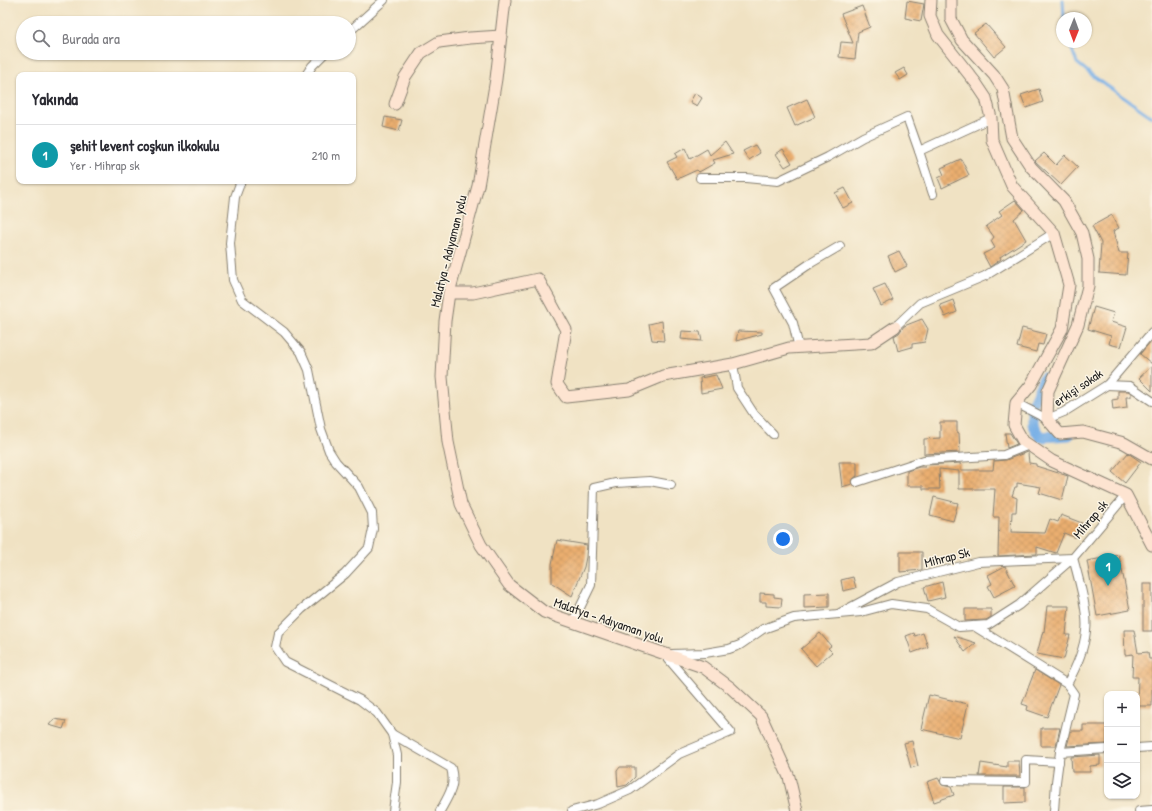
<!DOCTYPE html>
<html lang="tr">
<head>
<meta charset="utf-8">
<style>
  :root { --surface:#fff; --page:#f2f2f3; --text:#2b2b33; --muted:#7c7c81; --line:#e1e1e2; --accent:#7c3aed }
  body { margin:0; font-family:"Patrick Hand",sans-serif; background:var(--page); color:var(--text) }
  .controls { position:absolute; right:12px; bottom:12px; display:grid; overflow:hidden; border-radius:8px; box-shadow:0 1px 3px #0004 }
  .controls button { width:36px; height:36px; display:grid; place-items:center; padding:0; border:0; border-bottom:1px solid var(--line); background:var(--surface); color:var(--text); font:20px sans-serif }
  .compass { position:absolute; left:1056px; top:12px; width:36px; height:36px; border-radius:50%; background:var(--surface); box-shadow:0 1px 3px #0004; rotate:181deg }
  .you { position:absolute; left:783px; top:539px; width:14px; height:14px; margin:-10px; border:3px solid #fff; border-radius:50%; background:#1a73e8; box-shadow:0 0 0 6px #1a73e833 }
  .badge { display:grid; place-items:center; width:26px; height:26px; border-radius:50%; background:var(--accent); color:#fff; font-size:13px; font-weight:700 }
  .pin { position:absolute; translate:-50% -33px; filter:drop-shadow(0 1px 2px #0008) }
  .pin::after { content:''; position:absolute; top:21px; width:14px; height:12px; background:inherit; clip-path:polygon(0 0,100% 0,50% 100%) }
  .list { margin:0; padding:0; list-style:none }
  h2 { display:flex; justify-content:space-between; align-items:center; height:52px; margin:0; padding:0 16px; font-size:17px }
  h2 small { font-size:13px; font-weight:400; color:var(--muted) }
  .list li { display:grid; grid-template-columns:26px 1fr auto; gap:12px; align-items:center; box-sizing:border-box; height:60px; padding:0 16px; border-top:1px solid var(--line) }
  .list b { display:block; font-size:15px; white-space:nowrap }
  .list p { margin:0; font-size:13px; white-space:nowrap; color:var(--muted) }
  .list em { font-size:13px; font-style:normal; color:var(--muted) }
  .icon { flex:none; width:22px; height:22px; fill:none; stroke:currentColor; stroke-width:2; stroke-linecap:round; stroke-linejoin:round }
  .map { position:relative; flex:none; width:1152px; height:811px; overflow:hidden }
  .search { position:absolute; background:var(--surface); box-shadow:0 1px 3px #0004; left:16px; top:16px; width:340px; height:44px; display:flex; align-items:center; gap:10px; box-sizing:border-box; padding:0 14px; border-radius:22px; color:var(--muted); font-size:15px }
  .panel { position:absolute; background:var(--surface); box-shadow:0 1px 3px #0004; left:16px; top:72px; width:340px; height:112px; border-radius:8px }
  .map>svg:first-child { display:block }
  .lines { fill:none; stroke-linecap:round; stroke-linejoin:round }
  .stream { stroke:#77afe6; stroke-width:3 }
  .canal { stroke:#77afe6; stroke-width:11 }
  .building { fill:url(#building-cross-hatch) }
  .street-casing { stroke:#867f70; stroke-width:10 }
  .secondary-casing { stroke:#867f70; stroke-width:13 }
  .street { stroke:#fff; stroke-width:8 }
  .secondary { stroke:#fde4d1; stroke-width:11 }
  .labels { text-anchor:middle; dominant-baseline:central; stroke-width:3; stroke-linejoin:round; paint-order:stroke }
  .street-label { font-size:13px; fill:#1c1c1c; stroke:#fcf5e5 }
</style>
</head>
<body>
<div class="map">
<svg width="1152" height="811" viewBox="0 0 1152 811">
  <defs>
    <pattern id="building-cross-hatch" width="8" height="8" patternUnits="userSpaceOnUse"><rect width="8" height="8" fill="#eaae6f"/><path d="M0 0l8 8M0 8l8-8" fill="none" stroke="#c89560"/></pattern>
  </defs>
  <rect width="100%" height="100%" fill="#fcf5e5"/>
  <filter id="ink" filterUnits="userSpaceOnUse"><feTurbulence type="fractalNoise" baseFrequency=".025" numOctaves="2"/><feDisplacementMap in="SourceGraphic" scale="8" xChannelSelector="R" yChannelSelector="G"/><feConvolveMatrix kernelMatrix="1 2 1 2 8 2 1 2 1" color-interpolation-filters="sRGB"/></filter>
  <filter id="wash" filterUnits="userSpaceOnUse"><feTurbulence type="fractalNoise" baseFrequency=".012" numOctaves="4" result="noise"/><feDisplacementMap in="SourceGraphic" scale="16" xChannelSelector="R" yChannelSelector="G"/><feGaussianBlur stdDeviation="0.9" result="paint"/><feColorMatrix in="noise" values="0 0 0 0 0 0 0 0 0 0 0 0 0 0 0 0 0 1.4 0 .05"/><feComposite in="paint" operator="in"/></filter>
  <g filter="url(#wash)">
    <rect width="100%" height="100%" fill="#f0e2c3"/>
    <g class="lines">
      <g class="stream">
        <polyline points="1063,0 1064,18"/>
        <polyline points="1069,42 1077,63 1093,76 1152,117"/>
      </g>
      <polyline class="canal" points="1044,378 1032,405 1032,424 1040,437 1069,435"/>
    </g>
    <g id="blocks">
      <g class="building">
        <polygon points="907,1 924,4 921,21 905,18"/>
        <polygon points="862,6 870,27 858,32 855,59 839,57 841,42 853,43 841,14"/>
        <polygon points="986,24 1006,47 994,57 974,33"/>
        <polygon points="904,68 908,75 900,80 895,73"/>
        <polygon points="1039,89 1043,102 1026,108 1021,95"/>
        <polygon points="695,93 702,98 697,106 690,102"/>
        <polygon points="807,99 815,117 795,126 787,108"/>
        <polygon points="385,117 402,120 399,131 383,127"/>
        <polygon points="725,142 733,154 713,160 715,163 699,172 697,170 677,179 667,162 677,157 675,154 685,148 690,159 707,149 710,155"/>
        <polygon points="755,145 760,153 749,160 743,151"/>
        <polygon points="783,149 792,163 785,167 776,154"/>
        <polygon points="1044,153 1056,165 1065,155 1078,167 1061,185 1035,161"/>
        <polygon points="961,159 969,175 942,188 938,178 944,175 941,168"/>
        <polygon points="845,188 853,203 843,208 835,193"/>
        <polygon points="1015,200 1024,210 1014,219 1026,240 1000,257 1001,259 990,267 983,254 995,248 991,241 994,237 986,226 1002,215 999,211"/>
        <polygon points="1112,215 1119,228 1113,231 1119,253 1128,253 1126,275 1099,273 1101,243 1092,226"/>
        <polygon points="899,251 907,266 895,272 888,256"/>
        <polygon points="885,284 893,300 881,306 873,289"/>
        <polygon points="953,300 957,312 945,317 940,305"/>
        <polygon points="1094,307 1114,313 1111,322 1127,327 1121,347 1109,344 1111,336 1088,329"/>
        <polygon points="922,319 928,329 925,342 912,344 912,347 898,351 894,336 899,333 904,326"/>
        <polygon points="662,321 664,341 652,340 649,324"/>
        <polygon points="1022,328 1046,334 1043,345 1038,344 1036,352 1017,347"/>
        <polygon points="682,331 700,332 702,341 681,339"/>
        <polygon points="738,331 762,332 762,334 736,341"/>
        <polygon points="1152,340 1152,364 1140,354"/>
        <polygon points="1152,366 1152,391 1139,378"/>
        <polygon points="716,375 722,389 701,393 700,378"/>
        <polygon points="1118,391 1128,391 1131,393 1131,397 1126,397 1127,408 1113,410 1112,400 1118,399"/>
        <polygon points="940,422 957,422 957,432 959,433 960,452 924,454 924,439 940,438"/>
        <polygon points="1005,433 1010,433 1017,444 1007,448"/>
        <polygon points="1027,452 1028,453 1029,463 1036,464 1036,466 1068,476 1062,500 1039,493 1041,487 1017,483 1017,487 1015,487 1012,496 1017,498 1016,512 1012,512 1011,532 1045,533 1050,519 1058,522 1061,515 1082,523 1076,538 1064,533 1056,553 1037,547 1037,554 998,556 999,517 993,517 995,489 959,489 959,471 939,469 940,489 923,489 923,486 907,486 907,471 919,467 925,467 925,465 960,463 961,470 993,470 994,461 1006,460"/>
        <polygon points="1128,453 1141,462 1125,483 1112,472"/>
        <polygon points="839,462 857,462 857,476 853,479 852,484 842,487"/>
        <polygon points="934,497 958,503 953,521 930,515"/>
        <polygon points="557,540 587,545 586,557 584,567 572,596 552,583 552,564"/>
        <polygon points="900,552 922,552 922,570 900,572"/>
        <polygon points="1119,555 1130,610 1097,616 1087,561"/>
        <polygon points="1005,566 1015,586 994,597 988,586 992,584 988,575"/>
        <polygon points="853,577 856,588 843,591 841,580"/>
        <polygon points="942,582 945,597 928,601 924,587"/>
        <rect x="1143" y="584" width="9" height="47"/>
        <polygon points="760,593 774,594 774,597 782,598 781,607 766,606 766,602 760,602"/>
        <polygon points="829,593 829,607 804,608 804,594"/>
        <polygon points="1047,606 1069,606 1066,635 1070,635 1064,659 1037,654 1043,631 1044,632"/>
        <polygon points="965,609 991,609 991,617 986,620 965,621"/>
        <polygon points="1124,630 1134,630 1138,653 1148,652 1149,659 1152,659 1152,706 1137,706 1138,677 1132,677 1133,654 1125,655"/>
        <polygon points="820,633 831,646 828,648 832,652 816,666 801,649"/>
        <polygon points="914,633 915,636 923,633 928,647 912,653 906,636"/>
        <polygon points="954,636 976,643 965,652"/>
        <polygon points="1035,670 1059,685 1047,717 1027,710 1028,706 1022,704"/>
        <polygon points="929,695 968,704 960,738 921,729"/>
        <polygon points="54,719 66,721 63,729 49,725"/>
        <polygon points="1083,725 1107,725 1107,744 1067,746 1071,731 1083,731"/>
        <polygon points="1041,728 1060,728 1056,746 1041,746"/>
        <polygon points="912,741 918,766 911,768 904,743"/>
        <polygon points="1100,755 1100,765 1090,766 1090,772 1072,772 1071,757"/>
        <polygon points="1007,761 1019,761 1020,776 979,776 981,763 1007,767"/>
        <polygon points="620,767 635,767 635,777 627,785 618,787 617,771"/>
        <polygon points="938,778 942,785 951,787 954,795 934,802 927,782"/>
        <polygon points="1004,787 1025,787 1025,802 1004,803"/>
      </g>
    </g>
  </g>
  <g filter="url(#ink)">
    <use href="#blocks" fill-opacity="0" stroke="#867f70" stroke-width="1"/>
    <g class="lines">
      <defs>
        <g id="street">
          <polyline points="349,32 384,0"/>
          <polyline points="306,75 312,66 325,53"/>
          <polyline points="919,151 991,118"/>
          <polyline points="700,178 746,178 778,181 828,157 863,137 907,117 919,151 933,194"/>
          <polyline points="241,181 235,197 230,243 233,280 242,300 284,332 301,352 309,370 321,429 329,451 336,462 359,487 372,513 373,529 369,548 345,574 302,609 278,633 275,647 285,662 360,700 377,713 392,734 397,755 397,782 393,811"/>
          <polyline points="895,327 920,303 985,276 1054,233"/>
          <polyline points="799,348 793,323 774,288 811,263 840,246"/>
          <polyline points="733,364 737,388 754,414 773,434"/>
          <polyline points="1107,385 1130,386 1152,401"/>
          <polyline points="1016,403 1047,419 1064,412 1107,385 1152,332"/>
          <polyline points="857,482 924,460 1004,455 1029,445"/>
          <polyline points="840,613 898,582 978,562 1073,558"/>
          <polyline points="573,622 591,585 594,488 616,483 650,481 671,485"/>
          <polyline points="974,626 1067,684"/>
          <polyline points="672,654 705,653 729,649 740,645 763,629 794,618 861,612 891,604 927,609 959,627 988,625 1019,605 1073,558 1126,495"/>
          <path d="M392,734L451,768C456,786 449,795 440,811"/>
          <polyline points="1137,748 1152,747"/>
          <polyline points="1060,752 1107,749"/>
          <polyline points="945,781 1026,782 1026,760 1059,762"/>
          <polyline points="572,811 598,804 630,790 679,754 731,732 664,654"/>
          <path d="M1054,811L1056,782L1060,752L1074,694L1067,684C1076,668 1084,650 1086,631C1089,614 1078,576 1073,558"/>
          <polyline points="1139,811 1152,810"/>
        </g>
        <g id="secondary">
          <polyline points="505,0 496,79 478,186 449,293 445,321 442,377 448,442 461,504 481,545 509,585 544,612 703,667 731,688 761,716 789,777 797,811"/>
          <polyline points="931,0 930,16 938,35 976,83 986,98 991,118 992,140 1012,186 1054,233 1069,285 1062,329 1031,385 1016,403 1014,425 1023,441 1052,461 1126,495 1152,545"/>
          <polyline points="951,0 951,19 962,40 994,75 1003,89 1012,138 1031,167 1064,201 1082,233 1088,259 1088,286 1078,325 1048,391 1047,419 1060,434 1083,432 1124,443 1152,459"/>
          <polyline points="395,104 405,77 421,53 439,42 470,38 501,36"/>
          <polyline points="449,293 473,293 538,279 566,330 557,384 566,397 629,390 663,376 733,364 789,348 871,343 895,327"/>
        </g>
      </defs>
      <use href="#street" class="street-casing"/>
      <use href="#secondary" class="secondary-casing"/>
      <use href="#street" class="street"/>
      <use href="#secondary" class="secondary"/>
    </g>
  </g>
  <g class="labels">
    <g class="street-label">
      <text transform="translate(448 251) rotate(-76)">Malatya - Adıyaman yolu</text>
      <text transform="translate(1078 387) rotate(-34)">erkişi sokak</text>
      <text transform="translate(1090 519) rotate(-50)">Mihrap sk</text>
      <text transform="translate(947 557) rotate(-14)">Mihrap Sk</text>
      <text transform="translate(609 620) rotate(19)">Malatya - Adıyaman yolu</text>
    </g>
  </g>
</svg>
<div class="controls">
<button>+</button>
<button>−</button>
<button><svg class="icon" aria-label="layers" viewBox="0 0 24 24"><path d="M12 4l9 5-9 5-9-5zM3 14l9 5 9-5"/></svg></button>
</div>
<svg class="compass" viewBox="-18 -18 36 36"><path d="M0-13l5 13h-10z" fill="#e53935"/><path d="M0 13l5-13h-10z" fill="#7c7c81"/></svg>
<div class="you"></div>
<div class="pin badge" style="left:1108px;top:586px;background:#0f9aa8">1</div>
<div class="search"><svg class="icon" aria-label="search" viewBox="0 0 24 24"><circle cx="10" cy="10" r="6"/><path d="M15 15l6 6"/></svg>Burada ara</div>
<section class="panel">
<h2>Yakında<small></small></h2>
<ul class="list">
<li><span class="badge" style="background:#0f9aa8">1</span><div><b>şehit levent coşkun ilkokulu</b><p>Yer · Mihrap sk</p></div><em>210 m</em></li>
</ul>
</section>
</div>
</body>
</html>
